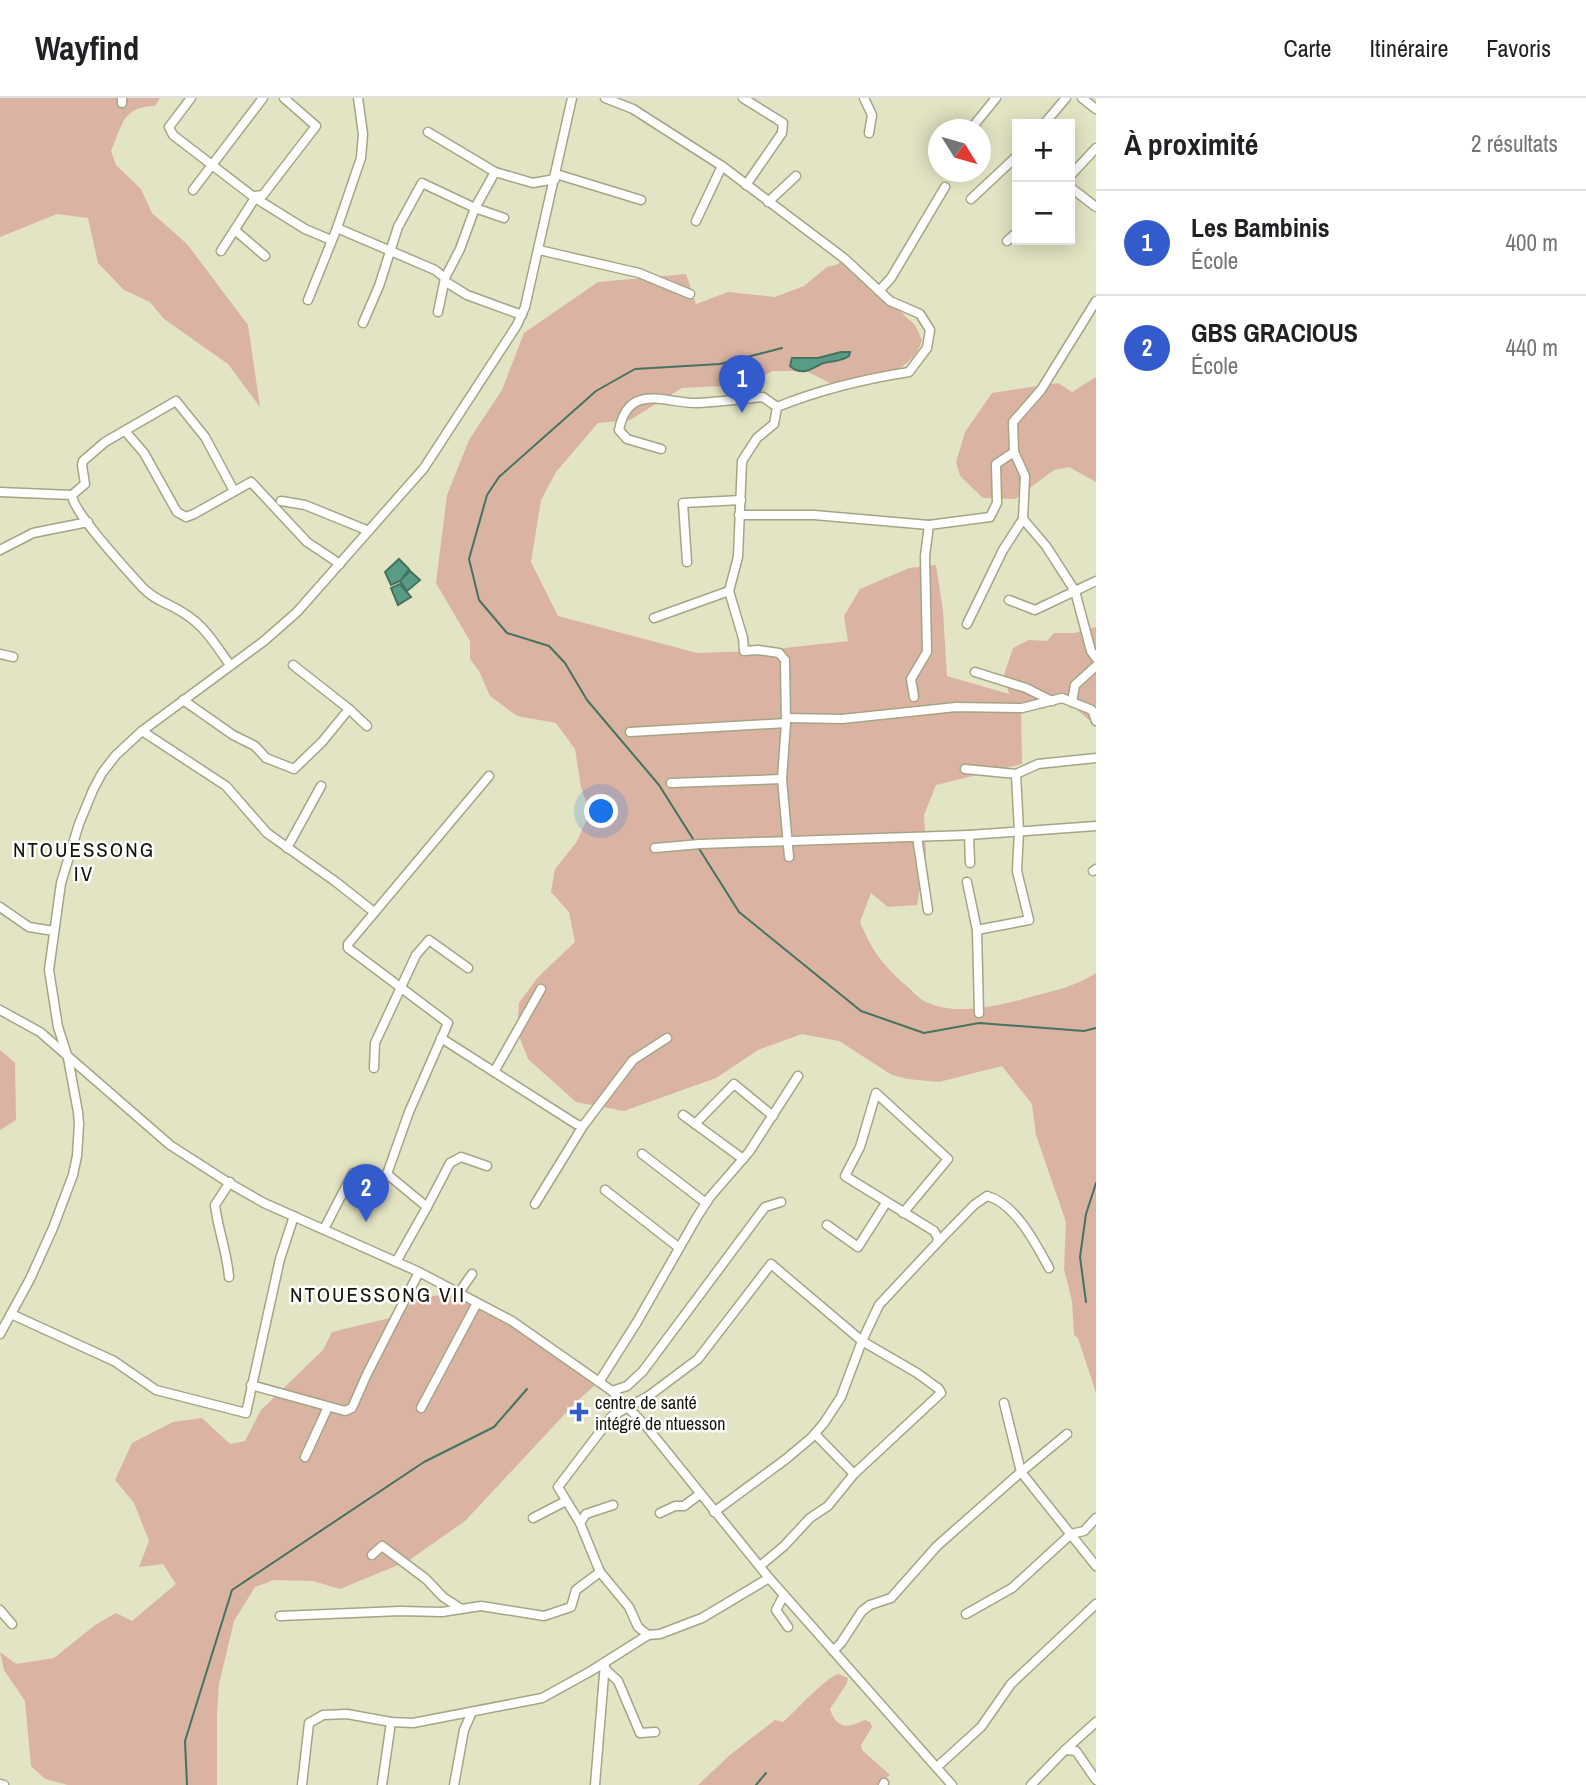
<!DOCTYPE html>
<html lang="fr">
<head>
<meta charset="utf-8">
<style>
  :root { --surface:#fff; --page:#f2f2f2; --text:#202124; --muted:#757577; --line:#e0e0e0; --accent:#345bcc }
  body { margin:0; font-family:"Archivo Narrow",sans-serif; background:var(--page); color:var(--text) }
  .controls { position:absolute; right:21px; top:21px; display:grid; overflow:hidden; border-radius:0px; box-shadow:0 4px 18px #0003 }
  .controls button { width:63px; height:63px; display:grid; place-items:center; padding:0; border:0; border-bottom:2px solid var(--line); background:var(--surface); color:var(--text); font:35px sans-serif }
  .compass { position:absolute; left:928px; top:21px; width:63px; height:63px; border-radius:50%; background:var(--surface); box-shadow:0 4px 18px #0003; rotate:127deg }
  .you { position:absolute; left:602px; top:714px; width:24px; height:24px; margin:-18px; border:5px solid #fff; border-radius:50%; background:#1a73e8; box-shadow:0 0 0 10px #1a73e833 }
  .badge { display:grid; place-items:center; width:46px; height:46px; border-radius:50%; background:var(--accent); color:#fff; font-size:23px; font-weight:700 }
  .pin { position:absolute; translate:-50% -58px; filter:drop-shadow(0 2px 4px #0008) }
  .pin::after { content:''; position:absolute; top:37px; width:24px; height:21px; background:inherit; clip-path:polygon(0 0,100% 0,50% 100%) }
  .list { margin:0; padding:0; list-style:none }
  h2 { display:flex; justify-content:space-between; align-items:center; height:91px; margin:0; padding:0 28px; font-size:30px }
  h2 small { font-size:23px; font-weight:400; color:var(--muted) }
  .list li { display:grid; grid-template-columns:46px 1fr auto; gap:21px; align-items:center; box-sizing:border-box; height:105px; padding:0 28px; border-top:2px solid var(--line) }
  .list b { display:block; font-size:26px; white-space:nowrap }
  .list p { margin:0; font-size:23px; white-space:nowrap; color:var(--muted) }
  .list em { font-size:23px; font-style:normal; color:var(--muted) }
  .map { position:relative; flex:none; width:1096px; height:1687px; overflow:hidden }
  header { display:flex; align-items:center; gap:42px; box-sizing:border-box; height:98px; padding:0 35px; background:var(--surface); border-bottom:2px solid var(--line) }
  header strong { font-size:33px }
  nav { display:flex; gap:38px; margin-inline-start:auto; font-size:24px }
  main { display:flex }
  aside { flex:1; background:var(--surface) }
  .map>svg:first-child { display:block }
  .green { fill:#dab3a3 }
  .water { fill:#589c86; stroke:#447360; stroke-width:2 }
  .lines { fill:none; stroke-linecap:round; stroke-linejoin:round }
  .stream { stroke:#447360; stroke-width:2 }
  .minor-casing { stroke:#a5a586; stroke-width:11 }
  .minor { stroke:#fff; stroke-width:8 }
  .poi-dot { fill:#345bcc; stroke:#fff; stroke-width:2.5 }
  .labels { text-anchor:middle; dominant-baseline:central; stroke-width:5; stroke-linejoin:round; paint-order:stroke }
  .poi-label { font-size:18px; fill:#141408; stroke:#fff; text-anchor:start }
  .quarter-label { font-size:21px; letter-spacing:2px; fill:#141408; stroke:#fff }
</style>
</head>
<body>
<header>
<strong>Wayfind</strong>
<nav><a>Carte</a><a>Itinéraire</a><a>Favoris</a></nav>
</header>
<main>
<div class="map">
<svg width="1096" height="1687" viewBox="0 0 1096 1687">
  <rect width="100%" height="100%" fill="#e3e4c3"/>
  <g class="green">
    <path d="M0,0H160L155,8C122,9 123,26 111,53L116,67L141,91L152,115L187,146L248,227L260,309L228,266L164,221L150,204L124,192L98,165L88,120L57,116L0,139Z"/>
    <path d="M844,162L915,227L922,242C913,276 870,281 840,290L806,273H773L744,287L682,290L630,322L598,325L556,374L541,402L531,464L558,518L697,555L757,553L848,543L844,518L860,491L909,470L936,467L943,513L947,578L1009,596L1004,577L1013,550L1029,542L1047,543L1054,535H1074L1096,529V628L1060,597L1050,600L1044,611L1021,610L1022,666L936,687L924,717L926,755L917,807L888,809L871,795L860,824C871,851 882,866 903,885C910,890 917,899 924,903C955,919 999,908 1030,899C1054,893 1076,888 1096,875V1295L1078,1240L1074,1237L1072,1203L1064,1171L1066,1124L1036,1037L1032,1006L1002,968L939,984L908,981L892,977L839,943L802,936L758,952L716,980L624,1013L576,1004L528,961L517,933L519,905L538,879L575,844L569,814L551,794L555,771L576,745L590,715L581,689L575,651L556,625L517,618L490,598L479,573L470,561V543L436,485L447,397L469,342L502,292L524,235L598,184L686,176L696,206L728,194L775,199L804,188L827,169L836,167Z"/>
    <polygon points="1096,279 1096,384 1069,369 1054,372 1015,401 983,400 960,378 956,364 965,334 992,295 1058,285 1072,294"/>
    <polygon points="0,952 15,965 16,1022 0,1032"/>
    <polygon points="458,1196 477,1205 599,1284 576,1304 465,1423 408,1463 340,1491 313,1483 274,1482 255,1489 234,1523 219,1586 217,1615 217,1687 68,1687 45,1681 31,1668 25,1603 4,1572 0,1554 16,1566 54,1560 95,1527 116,1515 132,1523 176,1486 163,1466 139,1469 149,1443 134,1405 115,1382 132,1345 173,1324 202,1320 230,1346 245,1343 261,1312 323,1252 332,1234 394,1219 418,1199"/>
    <path d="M838,1576L848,1580L847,1585L830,1611C837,1632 848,1630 865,1622L870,1624L872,1629L861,1647L862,1652L890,1677L883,1682V1687H698L731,1656L775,1622L783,1624C797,1612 824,1581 838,1576Z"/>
  </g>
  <g class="water">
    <path d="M841,254H850L849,258C839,265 830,262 821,266C810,272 801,278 790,268L792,260H818Z"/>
    <polygon points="399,461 409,471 401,482 410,473 420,482 407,493 400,483 391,487 385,474"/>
    <polygon points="400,486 411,499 398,507 391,490"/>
  </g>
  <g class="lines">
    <g class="stream">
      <polyline points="695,744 659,687 587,602 565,565 549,548 507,535 479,502 469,461 487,397 499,379 596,293 635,271 720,266 782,250"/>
      <polyline points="698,749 739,814 861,913 924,935 979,925 1084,933 1096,930"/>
      <polyline points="1086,1204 1080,1159 1086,1116 1096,1085"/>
      <polyline points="187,1687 185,1643 232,1492 424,1364 494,1329 527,1291"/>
      <polyline points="756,1687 766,1675"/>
    </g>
    <defs>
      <g id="minor">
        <polyline points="122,0 122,5"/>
        <polyline points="191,0 169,29 173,37 255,100 221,153"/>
        <polyline points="605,0 633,11 722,68 696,123"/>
        <polyline points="743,0 783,25 782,35 746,87"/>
        <polyline points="864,0 872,17 869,35"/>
        <polyline points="1082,0 1096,11"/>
        <polyline points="1044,26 1066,0"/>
        <polyline points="970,32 996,0"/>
        <polyline points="428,34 495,74 533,85 555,81"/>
        <path d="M722,68L845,161L890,203L920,216L930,232L927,250L909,274C864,281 819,292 777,309"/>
        <polyline points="556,76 641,102"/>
        <polyline points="1070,78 1096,50"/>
        <polyline points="1070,89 1096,109"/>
        <polyline points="193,92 263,0"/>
        <polyline points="254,98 263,97 316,28 284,0"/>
        <polyline points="255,100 305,131 331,142"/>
        <polyline points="971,101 1017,58"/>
        <polyline points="768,104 796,78"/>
        <polyline points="337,130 435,172 445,180 438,214"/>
        <polyline points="236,133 265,158"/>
        <polyline points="1007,143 1017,134"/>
        <polyline points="539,152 639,175 690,196"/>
        <polyline points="445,180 460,151 475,110 495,74"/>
        <polyline points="446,184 467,197 522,217"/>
        <polyline points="879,193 891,180 945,89"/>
        <polyline points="308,202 337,130 361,60 363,36 358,0"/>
        <polyline points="1096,203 1041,292 1013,324 1014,354 1025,378 1023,421 1046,448 1075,493 1091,553 1096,560"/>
        <polyline points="363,225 379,188 398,129 422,85 475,110 504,120"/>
        <polyline points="126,334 144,355 177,414 186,419 194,416 251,384 307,444 340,466"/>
        <path d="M661,351L627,341L619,332C629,283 666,306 698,305C720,304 742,301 763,299L777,309L774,326L757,340L742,363L738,459L729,493L743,540L744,553L758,552L779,555L785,562L786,625L782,681L789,759"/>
        <path d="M0,394L72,397C73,415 128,473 142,489C155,503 171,506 185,516C205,528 217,549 230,567"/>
        <polyline points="72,397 85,386 82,367 83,363 105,344 176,303 205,339 234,393"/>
        <polyline points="281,403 305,407 369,433"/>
        <polyline points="739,417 814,417 929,427 990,419 997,405 996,366 1014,354"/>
        <polyline points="0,452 33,435 88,424"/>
        <polyline points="687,464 683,405 741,402"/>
        <polyline points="1009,502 1035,512 1096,483"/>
        <polyline points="654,520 729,493"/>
        <polyline points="967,526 1003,452 1023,421"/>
        <polyline points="0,556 13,559"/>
        <polyline points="293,567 349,611 367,628"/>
        <polyline points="975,574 1026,590 1052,603"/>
        <polyline points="914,599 911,581 927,554 925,458 929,427"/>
        <polyline points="183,602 233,637 255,648 266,660 294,671 322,644 349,611"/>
        <polyline points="1072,604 1075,587 1096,568"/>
        <polyline points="786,620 842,621 956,609 1022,610 1062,600 1092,612 1096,623"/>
        <polyline points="142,633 226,688 267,735 336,784 374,814"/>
        <polyline points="630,634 786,625"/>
        <polyline points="965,671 1016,676 1038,666 1096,660"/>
        <polyline points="671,685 782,681"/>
        <polyline points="917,739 928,812"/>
        <polyline points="287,750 321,688"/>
        <polyline points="655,750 700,746 969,737"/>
        <polyline points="970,765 969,737 1096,728"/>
        <polyline points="1093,773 1096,771"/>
        <polyline points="967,784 977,832 979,915"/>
        <polyline points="0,809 29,829 54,833"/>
        <polyline points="977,832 1029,822 1017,773 1019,733 1016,676"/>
        <polyline points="0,912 40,934 170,1047 229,1085 264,1105 419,1174 512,1223 612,1293 646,1328 769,1480 952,1687"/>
        <polyline points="441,940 576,1026 583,1028 633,962 667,940"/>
        <polyline points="374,970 375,945 416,857 429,842 468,870"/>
        <polyline points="494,974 541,891"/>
        <polyline points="683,1017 743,1061"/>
        <polyline points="695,1026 734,986 773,1018"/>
        <polyline points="642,1056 706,1105"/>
        <polyline points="387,1076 427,1109 396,1164"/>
        <polyline points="605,1092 678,1149"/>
        <polyline points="535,1106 583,1028"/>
        <polyline points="427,1109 450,1065 461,1059 487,1068"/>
        <polyline points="827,1127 858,1149 886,1105"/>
        <polyline points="324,1131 353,1075 383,1078 387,1076 409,1014 448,925 348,850 348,846 489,678"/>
        <path d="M937,1145L974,1107L987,1098C1015,1105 1036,1146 1049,1170"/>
        <path d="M229,1179C227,1154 218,1132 215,1107L230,1084"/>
        <polyline points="458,1196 472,1176"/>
        <polyline points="11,1216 114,1263 156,1292 246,1315 280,1161 294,1118"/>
        <polyline points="0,1236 30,1181 53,1130 73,1077 77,1058 79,1026 78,1014 68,960 58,929 49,872 61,785 79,726 93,692 102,675 116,657 142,633 264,543 297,514 424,370 517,227 525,209 572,0"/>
        <polyline points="599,1284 637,1224 697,1119 710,1099 749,1054 798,978"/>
        <polyline points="251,1287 345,1313 352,1310 367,1276 419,1174"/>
        <polyline points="612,1293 627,1288 643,1273 765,1109 781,1104"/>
        <polyline points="1004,1305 1021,1374"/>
        <polyline points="421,1310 477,1205"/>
        <polyline points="815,1336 854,1376"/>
        <polyline points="305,1359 328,1309"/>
        <polyline points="1021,1374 1067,1336"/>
        <polyline points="714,1414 786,1361 811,1340 824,1325 841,1299 862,1243 879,1207 937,1145 938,1140 934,1133 845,1078 860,1049 876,995 948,1061 903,1115"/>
        <polyline points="660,1415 675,1408 684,1408 700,1396"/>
        <polyline points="533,1420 566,1403"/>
        <polyline points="580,1425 586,1416 613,1407"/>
        <polyline points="372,1457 382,1448 426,1481 443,1499 460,1510"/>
        <polyline points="784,1497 776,1512 788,1529"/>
        <polyline points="0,1512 12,1526"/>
        <polyline points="966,1516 1012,1490 1071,1436 1084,1433 1096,1420"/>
        <polyline points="280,1518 400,1513 442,1514 481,1508 544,1518 571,1509 576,1492 600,1474"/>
        <polyline points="648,1537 638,1529 629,1509 600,1474 580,1425 558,1389 612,1318 650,1297 698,1261 771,1166 862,1243 917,1275 939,1291 941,1295 854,1376 828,1408 810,1420 784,1448 760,1468"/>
        <polyline points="833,1553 841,1545 862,1513 870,1507 891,1500 937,1448 1021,1374 1096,1468"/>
        <polyline points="605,1571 618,1583 640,1635 655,1634"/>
        <polyline points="1065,1652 1076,1653 1096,1682"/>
        <polyline points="937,1669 981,1629 1011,1586 1096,1506"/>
        <polyline points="0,1686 4,1687"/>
        <polyline points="302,1687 309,1625 323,1617 347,1616 391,1624 413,1625 542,1600 591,1573 648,1537 660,1536 702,1520 769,1480"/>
        <polyline points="382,1687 391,1624"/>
        <polyline points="454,1687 464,1632 472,1614"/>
        <polyline points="595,1687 605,1565"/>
        <polyline points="883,1687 884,1685"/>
        <polyline points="1031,1687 1065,1652 1096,1624"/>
      </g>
    </defs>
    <use href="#minor" class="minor-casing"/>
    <use href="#minor" class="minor"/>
  </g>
  <path class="poi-dot" d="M575.5 1303.5h7v7h7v7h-7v7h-7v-7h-7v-7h7z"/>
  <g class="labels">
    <g class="poi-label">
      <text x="595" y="1304">centre de santé<tspan x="595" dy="21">intégré de ntuesson</tspan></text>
    </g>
    <g class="quarter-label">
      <text x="84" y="751">NTOUESSONG<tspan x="84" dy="24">IV</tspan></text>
      <text x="378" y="1196">NTOUESSONG VII</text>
    </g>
  </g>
</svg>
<div class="controls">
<button>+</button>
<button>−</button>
</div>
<svg class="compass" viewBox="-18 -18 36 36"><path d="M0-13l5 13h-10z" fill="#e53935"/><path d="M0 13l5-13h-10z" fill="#757577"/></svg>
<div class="you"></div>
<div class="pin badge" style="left:742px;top:315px">1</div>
<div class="pin badge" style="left:366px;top:1124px">2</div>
</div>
<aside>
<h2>À proximité<small>2 résultats</small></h2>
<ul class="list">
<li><span class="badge">1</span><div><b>Les Bambinis</b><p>École</p></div><em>400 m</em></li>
<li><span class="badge">2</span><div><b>GBS GRACIOUS</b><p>École</p></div><em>440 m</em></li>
</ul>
</aside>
</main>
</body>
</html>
